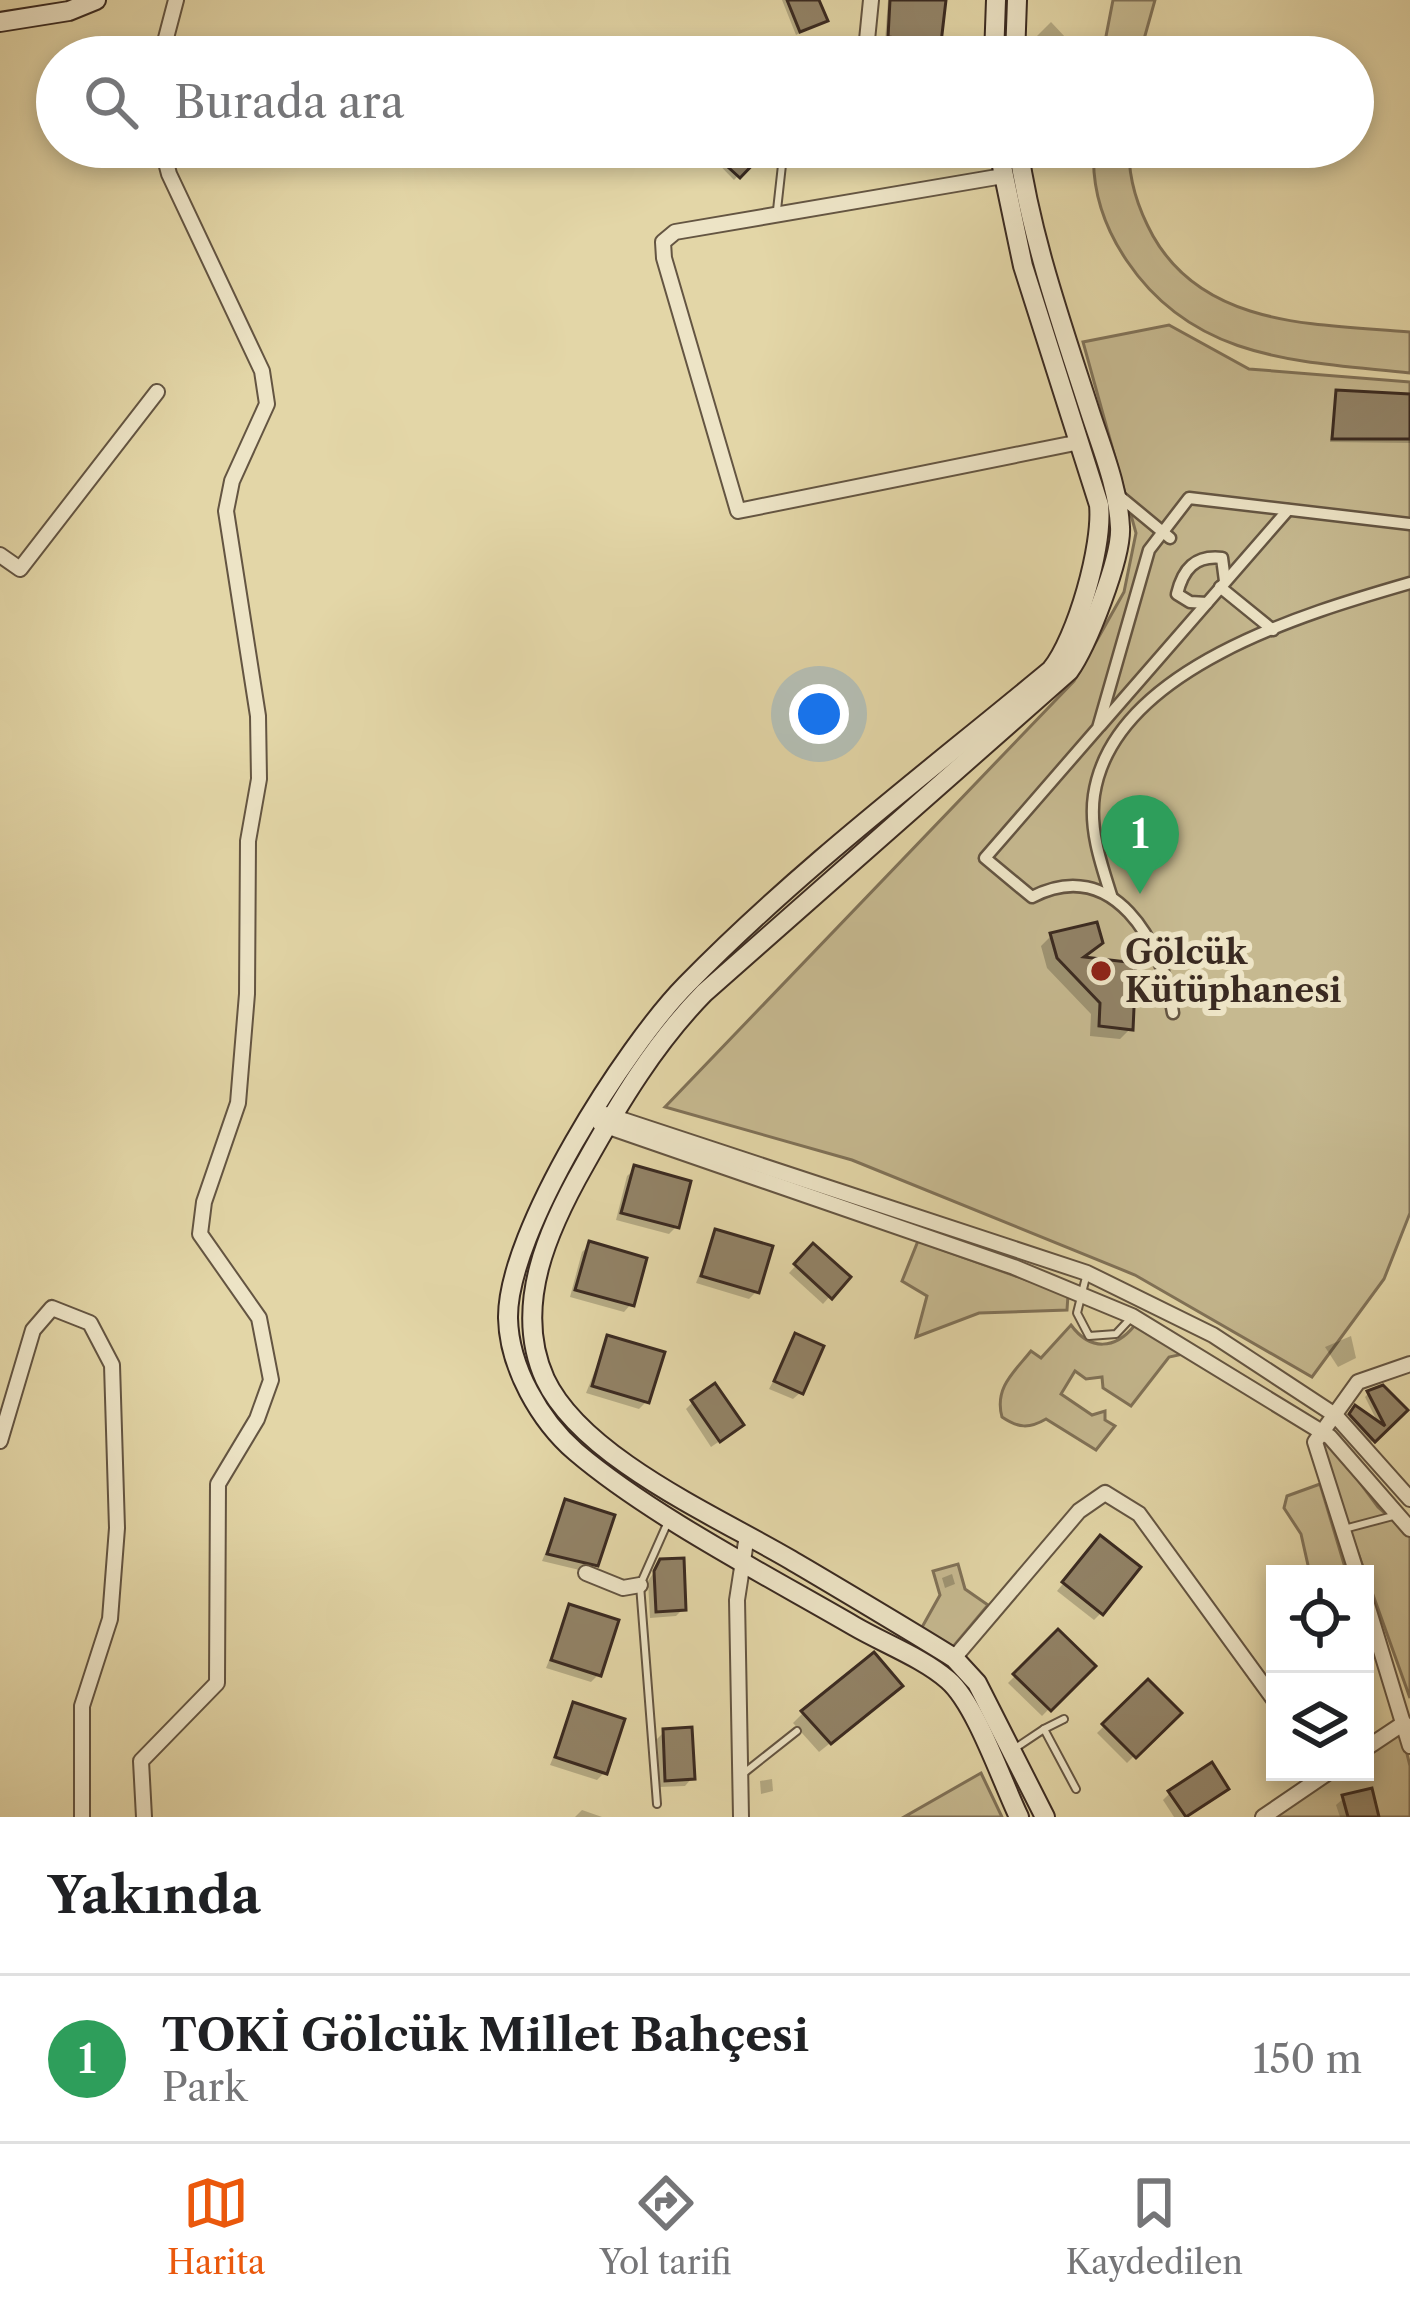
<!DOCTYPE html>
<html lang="tr">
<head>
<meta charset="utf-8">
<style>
  :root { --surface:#fff; --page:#f6f6f6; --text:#202124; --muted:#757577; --line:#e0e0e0; --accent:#ea580c }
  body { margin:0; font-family:"Libre Caslon Text",serif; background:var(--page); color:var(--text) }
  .controls { position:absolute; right:36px; bottom:36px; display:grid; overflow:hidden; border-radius:0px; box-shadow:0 6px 18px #0003 }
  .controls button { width:108px; height:108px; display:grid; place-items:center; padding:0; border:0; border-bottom:3px solid var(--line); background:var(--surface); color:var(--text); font:60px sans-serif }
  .you { position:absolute; left:819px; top:714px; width:42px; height:42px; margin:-30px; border:9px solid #fff; border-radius:50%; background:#1a73e8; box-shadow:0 0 0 18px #1a73e833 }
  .badge { display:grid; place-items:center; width:78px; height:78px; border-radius:50%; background:var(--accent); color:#fff; font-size:39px; font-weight:700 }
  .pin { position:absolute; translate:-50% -99px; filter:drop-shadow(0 3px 6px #0008) }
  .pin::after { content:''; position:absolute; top:63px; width:42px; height:36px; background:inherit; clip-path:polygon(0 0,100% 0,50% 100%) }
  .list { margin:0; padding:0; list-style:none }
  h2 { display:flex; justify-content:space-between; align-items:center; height:156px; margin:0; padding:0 48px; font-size:51px }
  h2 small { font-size:39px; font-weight:400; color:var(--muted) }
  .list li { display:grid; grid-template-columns:78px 1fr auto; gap:36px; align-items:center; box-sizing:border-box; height:168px; padding:0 48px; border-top:3px solid var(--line) }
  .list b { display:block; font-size:45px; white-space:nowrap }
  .list p { margin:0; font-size:39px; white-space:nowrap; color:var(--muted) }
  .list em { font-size:39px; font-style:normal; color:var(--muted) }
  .icon { flex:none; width:66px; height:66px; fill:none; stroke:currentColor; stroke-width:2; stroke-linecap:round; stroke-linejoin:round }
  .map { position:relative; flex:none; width:1410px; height:1817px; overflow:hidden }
  .search { position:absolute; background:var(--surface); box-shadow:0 6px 18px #0003; left:36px; right:36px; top:36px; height:132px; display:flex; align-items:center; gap:30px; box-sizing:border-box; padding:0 42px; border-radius:66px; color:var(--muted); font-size:45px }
  .sheet { height:324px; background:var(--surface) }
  nav { display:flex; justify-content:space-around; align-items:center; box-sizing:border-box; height:168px; border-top:3px solid var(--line); background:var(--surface); font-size:33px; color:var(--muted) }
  nav a { display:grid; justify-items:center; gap:6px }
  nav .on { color:var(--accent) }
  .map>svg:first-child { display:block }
  .green { fill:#c6b990; stroke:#807258; stroke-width:3 }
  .shadow { fill:#0003 }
  .building { fill:#928367; stroke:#3a2a21; stroke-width:3 }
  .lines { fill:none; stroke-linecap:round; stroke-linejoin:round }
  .service-casing { stroke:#645542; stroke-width:10 }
  .pedestrian-casing { stroke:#645542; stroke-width:15 }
  .minor-casing { stroke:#645542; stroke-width:18 }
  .secondary-casing { stroke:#3a2a21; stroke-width:22 }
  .service { stroke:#ede4c6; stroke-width:6 }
  .pedestrian { stroke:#ede4c6; stroke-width:10 }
  .minor { stroke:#ede4c6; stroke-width:14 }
  .secondary { stroke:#ede4c6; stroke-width:18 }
  .poi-dot { fill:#8f2418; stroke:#ede4c6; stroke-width:4.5 }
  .labels { text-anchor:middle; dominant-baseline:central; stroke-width:12; stroke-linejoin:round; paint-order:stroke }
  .poi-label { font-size:33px; font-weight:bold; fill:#3a2a21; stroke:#ede4c6; text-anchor:start }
</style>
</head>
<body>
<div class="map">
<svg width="1410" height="1817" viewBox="0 0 1410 1817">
  <rect width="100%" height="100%" fill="#e3d6a7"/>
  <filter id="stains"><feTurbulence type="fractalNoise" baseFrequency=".00167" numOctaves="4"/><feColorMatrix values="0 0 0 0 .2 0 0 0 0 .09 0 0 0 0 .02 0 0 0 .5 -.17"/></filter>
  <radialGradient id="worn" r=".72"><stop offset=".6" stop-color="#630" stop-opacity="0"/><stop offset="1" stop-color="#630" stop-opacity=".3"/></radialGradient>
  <g class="green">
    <polygon points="1113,0 1155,0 1139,57 1102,57"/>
    <path d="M1094,147H1129C1128,179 1137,207 1153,236C1205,328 1317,324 1410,332V373C1301,361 1195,362 1127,261C1104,227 1091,188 1094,147Z"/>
    <polygon points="1169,325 1249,369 1410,382 1410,1213 1384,1279 1312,1377 1135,1275 852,1160 665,1107 1074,681 1124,592 1136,533 1083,342"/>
    <polygon points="918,1241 1068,1295 1067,1310 979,1313 916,1337 927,1296 902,1281"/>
    <path d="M1071,1325C1090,1351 1115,1350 1135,1325L1188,1353L1169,1357L1131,1406L1103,1388L1102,1377L1086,1379L1075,1371L1061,1394L1092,1415L1105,1411V1420L1115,1426L1096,1450L1046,1419C1029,1429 1018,1428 1002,1417C994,1388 1014,1372 1031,1351L1041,1358Z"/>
    <polygon points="1329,1441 1378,1507 1410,1536 1410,1698 1320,1447"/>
    <polygon points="1320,1484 1347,1574 1310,1574 1301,1534 1284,1508 1287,1496"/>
    <polygon points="958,1564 965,1589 988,1605 952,1648 921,1629 940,1595 933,1571"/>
    <polygon points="1401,1730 1410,1766 1410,1817 1271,1817 1339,1772 1365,1772 1365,1755"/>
    <polygon points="981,1773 1002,1817 904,1817"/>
  </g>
  <g class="shadow">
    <polygon points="782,0 816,0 825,20 796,35"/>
    <polygon points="888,0 943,0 938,42 934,46 885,41"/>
    <polygon points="1051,22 1066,38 1047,57 1036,57 1036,37"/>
    <polygon points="720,37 749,43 745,57 713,57"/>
    <polygon points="702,147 744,147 756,157 734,180"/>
    <polygon points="805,147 859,147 858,159 854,163 804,159"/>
    <polygon points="1337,393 1410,397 1410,443 1330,442"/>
    <polygon points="1052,935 1100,943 1080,959 1130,1029 1120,1039 1090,1036 1091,1014 1047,968 1041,946"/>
    <polygon points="635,1169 676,1227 669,1234 616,1220 627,1176"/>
    <polygon points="716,1232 756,1292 749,1299 696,1283"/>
    <polygon points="590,1245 631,1304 624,1312 570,1297 582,1252"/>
    <polygon points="813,1247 847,1277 823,1304 789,1273"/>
    <polygon points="1351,1336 1356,1358 1338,1367 1325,1347"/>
    <polygon points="796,1337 801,1392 793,1399 769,1389"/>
    <polygon points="608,1338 646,1402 639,1409 586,1393"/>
    <polygon points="1369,1393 1404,1410 1369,1444 1347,1420 1356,1409 1379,1425 1365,1397"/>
    <polygon points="693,1402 733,1432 711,1447 686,1409"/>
    <polygon points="566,1503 596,1564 588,1572 542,1561"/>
    <polygon points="1093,1547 1101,1613 1094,1620 1057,1591"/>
    <polygon points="661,1562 683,1609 676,1616 650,1618 648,1581"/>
    <polygon points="952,1574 955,1584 945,1588 942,1578"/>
    <polygon points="570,1608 598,1675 591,1682 546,1668"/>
    <polygon points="1058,1633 1091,1666 1042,1716 1008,1683"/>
    <polygon points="1148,1683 1177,1713 1127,1763 1097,1733"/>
    <polygon points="889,1696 819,1752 793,1723 803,1713"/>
    <polygon points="574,1706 605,1772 597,1780 550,1765"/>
    <polygon points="664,1732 692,1778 685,1786 659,1787 657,1739"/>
    <polygon points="772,1779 773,1791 761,1794 760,1781"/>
    <polygon points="1170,1793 1218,1796 1186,1817 1174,1817 1163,1800"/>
    <polygon points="1344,1798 1376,1817 1340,1817 1336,1805"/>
    <polygon points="582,1810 602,1817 575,1817"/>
  </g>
  <g class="building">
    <polygon points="787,0 819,0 828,21 800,32"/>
    <polygon points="890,0 946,0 941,43 888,37"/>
    <polygon points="706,147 749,147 760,157 740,178"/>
    <polygon points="1336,390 1410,394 1410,439 1332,439"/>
    <polygon points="1097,922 1103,943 1084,957 1136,963 1133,1030 1099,1026 1100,1003 1057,958 1050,933"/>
    <polygon points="634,1165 691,1181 679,1228 621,1213"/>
    <polygon points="715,1229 773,1246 759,1293 701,1276"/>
    <polygon points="589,1241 647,1258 634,1306 575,1290"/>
    <polygon points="813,1243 851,1277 832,1299 794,1264"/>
    <polygon points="795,1333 824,1346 803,1394 774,1381"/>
    <polygon points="607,1335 665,1352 649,1403 592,1386"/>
    <polygon points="715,1383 744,1425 720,1442 691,1400"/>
    <polygon points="1383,1385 1408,1410 1375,1442 1349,1414 1355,1405 1385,1426 1367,1391"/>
    <polygon points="565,1499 615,1515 598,1566 547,1554"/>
    <polygon points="1100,1535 1141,1567 1103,1615 1062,1582"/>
    <polygon points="684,1558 686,1610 656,1612 654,1571 660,1559"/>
    <polygon points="569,1604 619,1620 601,1676 551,1660"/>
    <polygon points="1058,1629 1096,1666 1051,1711 1013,1674"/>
    <polygon points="874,1652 903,1686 831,1744 801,1711"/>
    <polygon points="1148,1679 1182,1713 1136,1758 1102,1724"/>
    <polygon points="573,1702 625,1719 607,1774 555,1757"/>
    <polygon points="692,1727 695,1779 665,1781 663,1729"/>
    <polygon points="1212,1762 1229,1789 1186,1817 1168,1791"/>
    <polygon points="1372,1788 1379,1817 1348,1817 1342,1795"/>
  </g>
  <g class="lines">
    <defs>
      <g id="service">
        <polyline points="859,57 869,50 878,57"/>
        <polyline points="777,210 784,147"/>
        <polyline points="1086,1277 1077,1313 1089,1336 1116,1334 1130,1319"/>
        <polyline points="1344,1529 1393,1516"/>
        <polyline points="1044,1729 1064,1719"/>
        <polyline points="1014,1749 1044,1729 1076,1789"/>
        <polyline points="744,1773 797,1731"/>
        <polyline points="657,1804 640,1585 667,1524"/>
      </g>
      <g id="pedestrian">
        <polyline points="1118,495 1170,538"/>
        <polyline points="1220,587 1273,630"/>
        <path d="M1207,603L1190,602L1177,594C1183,569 1195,555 1222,558L1225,581"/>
        <polyline points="1100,726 1288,510"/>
        <path d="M1111,895C1101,864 1089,829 1094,795C1113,669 1306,613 1410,583"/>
        <path d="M1173,1013C1163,942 1113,855 1032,897L985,858L1098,728L1149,550L1189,498L1410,524"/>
      </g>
      <g id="minor">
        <polyline points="866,50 871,0"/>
        <polyline points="161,57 176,0"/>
        <polyline points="1003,176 675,232 663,242 664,258 738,511 1080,442"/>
        <polyline points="0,555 20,569 157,392"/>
        <polyline points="605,1114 1087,1273 1213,1335 1335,1415 1410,1499"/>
        <polyline points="600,1124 1014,1267 1132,1316 1330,1437 1410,1529"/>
        <polyline points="0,1441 33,1330 52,1308 90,1323 112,1365 117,1528 110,1619 82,1706 82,1817"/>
        <polyline points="586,1573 623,1588 640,1585"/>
        <polyline points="1357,1574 1315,1442 1358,1382 1410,1364"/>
        <polyline points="1365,1598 1410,1746"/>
        <polyline points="954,1658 1079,1511 1105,1493 1139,1514 1275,1701"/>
        <polyline points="1365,1749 1404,1723"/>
        <polyline points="144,1817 141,1761 217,1683 218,1484 257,1419 271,1380 259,1318 200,1234 204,1202 238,1103 247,994 248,841 259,779 258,716 226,511 232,481 267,404 262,371 169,174 162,147"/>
        <polyline points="741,1817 737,1600 747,1535"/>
        <polyline points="1263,1817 1329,1772"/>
      </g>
      <g id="secondary">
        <polyline points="0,22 69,11 96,0"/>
        <polyline points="994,57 996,0"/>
        <polyline points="1015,57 1017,0"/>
        <path d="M998,147L1023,266L1099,505C1103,545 1077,638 1051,670C928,772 797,871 686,985C626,1046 507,1232 508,1318C509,1367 540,1421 576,1452C650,1515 768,1576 854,1626C883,1643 923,1658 948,1680C976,1704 1002,1782 1019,1817"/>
        <path d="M1018,147C1031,238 1062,325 1090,412C1102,449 1118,487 1120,527C1122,557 1087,646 1069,671L704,993C655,1043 619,1103 585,1164C549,1227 512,1306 545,1379C582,1458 718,1517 791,1560C845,1592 901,1625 954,1658L977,1683L1045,1817"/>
      </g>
    </defs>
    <use href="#service" class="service-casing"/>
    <use href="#pedestrian" class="pedestrian-casing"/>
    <use href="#minor" class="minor-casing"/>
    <use href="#secondary" class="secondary-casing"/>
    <use href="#service" class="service"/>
    <use href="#pedestrian" class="pedestrian"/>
    <use href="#minor" class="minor"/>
    <use href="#secondary" class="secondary"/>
  </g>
  <circle class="poi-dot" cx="1101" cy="971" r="12"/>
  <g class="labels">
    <g class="poi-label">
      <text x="1125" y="952">Gölcük<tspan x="1125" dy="38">Kütüphanesi</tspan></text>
    </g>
  </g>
  <rect width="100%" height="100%" filter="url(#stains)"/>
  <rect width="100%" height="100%" fill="url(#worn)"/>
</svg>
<div class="controls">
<button><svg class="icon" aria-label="locate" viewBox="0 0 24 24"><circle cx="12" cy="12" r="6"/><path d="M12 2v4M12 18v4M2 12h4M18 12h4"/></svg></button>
<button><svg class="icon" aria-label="layers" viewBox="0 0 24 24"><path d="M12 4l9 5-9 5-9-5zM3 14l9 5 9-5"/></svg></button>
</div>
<div class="you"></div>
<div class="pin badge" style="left:1140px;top:894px;background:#2e9e5b">1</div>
<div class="search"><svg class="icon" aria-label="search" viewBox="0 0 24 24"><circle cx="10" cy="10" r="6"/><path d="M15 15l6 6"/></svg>Burada ara</div>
</div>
<section class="sheet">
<h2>Yakında<small></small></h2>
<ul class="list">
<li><span class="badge" style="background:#2e9e5b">1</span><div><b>TOKİ Gölcük Millet Bahçesi</b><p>Park</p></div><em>150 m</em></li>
</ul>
</section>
<nav>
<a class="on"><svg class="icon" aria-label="map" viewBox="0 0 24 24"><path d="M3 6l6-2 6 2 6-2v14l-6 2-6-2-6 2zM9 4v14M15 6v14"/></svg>Harita</a>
<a><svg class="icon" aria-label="directions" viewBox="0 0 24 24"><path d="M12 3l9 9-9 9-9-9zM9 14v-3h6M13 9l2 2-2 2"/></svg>Yol tarifi</a>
<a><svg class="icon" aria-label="saved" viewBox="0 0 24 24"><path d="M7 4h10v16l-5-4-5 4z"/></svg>Kaydedilen</a>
</nav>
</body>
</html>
